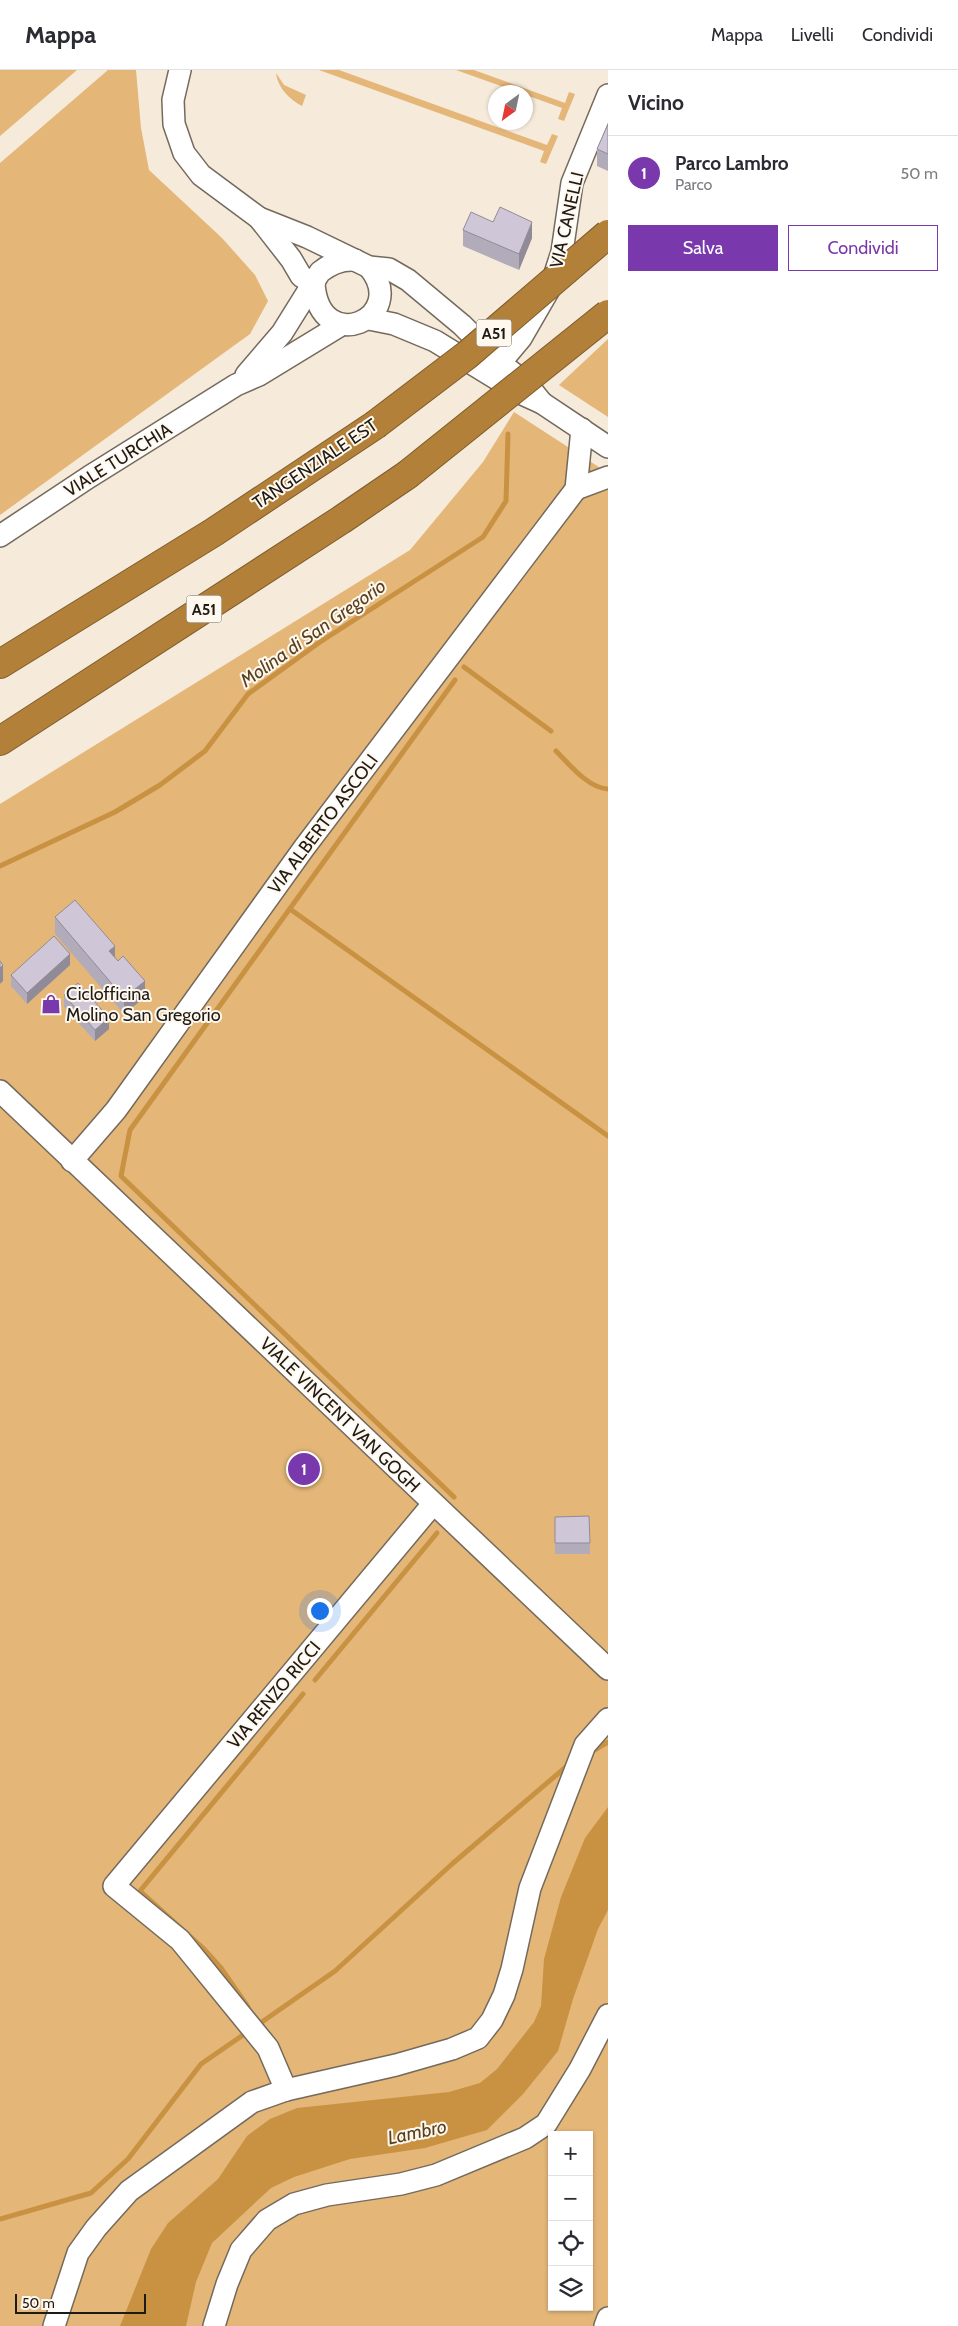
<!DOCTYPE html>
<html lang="it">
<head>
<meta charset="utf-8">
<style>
  :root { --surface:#fff; --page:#f7f7f7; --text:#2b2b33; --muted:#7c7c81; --line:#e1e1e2; --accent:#7938ac }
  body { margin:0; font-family:Cabin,sans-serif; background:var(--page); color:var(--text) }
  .controls { position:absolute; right:15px; bottom:15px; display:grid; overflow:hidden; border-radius:0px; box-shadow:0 1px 4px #0004 }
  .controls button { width:45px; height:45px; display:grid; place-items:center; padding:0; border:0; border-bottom:1px solid var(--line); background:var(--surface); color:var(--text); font:25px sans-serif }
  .compass { position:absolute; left:488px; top:15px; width:45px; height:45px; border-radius:50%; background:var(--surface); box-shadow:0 1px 4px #0004; rotate:213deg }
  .scale { position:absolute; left:15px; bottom:12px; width:131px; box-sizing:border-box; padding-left:5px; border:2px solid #1e1a15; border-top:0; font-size:14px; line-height:18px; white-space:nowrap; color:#1e1a15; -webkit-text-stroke:4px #fff8ee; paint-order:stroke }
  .you { position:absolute; left:319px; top:1540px; width:18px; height:18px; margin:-12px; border:4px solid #fff; border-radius:50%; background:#1a73e8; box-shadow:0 0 0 8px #1a73e833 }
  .badge { display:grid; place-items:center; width:32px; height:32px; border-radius:50%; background:var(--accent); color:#fff; font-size:16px; font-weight:700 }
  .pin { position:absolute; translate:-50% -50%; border:2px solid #fff; box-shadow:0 1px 5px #0006 }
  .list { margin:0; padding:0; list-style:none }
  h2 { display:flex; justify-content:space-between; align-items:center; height:65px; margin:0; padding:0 20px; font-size:21px }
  h2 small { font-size:16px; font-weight:400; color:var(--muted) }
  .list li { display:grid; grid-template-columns:32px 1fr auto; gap:15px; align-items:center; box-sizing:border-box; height:75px; padding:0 20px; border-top:1px solid var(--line) }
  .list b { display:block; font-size:19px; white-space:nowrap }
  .list p { margin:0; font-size:16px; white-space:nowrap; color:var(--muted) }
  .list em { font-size:16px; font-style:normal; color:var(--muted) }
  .actions { display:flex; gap:10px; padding:15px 20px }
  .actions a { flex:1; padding:11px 0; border:1px solid var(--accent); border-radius:0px; text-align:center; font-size:18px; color:var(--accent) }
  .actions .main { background:var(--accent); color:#fff }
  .icon { flex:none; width:28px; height:28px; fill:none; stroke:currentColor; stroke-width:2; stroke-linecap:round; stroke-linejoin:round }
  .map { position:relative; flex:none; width:608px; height:2256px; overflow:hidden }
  header { display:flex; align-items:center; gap:30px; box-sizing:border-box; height:70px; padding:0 25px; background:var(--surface); border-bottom:1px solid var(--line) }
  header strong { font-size:24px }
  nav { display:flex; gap:28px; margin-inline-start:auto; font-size:18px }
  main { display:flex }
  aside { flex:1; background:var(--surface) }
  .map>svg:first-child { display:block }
  .green { fill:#e4b678; fill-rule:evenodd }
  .water { fill:#c99243 }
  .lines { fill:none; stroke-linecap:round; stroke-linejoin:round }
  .stream { stroke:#c99243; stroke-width:5 }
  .street-casing { stroke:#746a5c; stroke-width:24 }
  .highway-casing { stroke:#7e5c2c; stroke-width:30 }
  .street { stroke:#fff; stroke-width:21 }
  .highway { stroke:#b28038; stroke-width:28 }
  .highway-bridge-casing { stroke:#7e5c2c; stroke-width:30; stroke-linecap:butt }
  .highway-bridge { stroke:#b28038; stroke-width:28 }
  .wall { fill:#b2abba }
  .shaded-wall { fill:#918b97 }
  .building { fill:#cfc7d8; stroke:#918b97 }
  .labels { text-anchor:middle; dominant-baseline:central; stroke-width:4; stroke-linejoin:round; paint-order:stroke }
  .shield { fill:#fff8ee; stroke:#625d56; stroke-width:1 }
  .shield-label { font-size:16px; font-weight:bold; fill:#1e1a15 }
  .street-label { font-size:18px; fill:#1e1a15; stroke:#fff8ee }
  .poi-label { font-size:18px; fill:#1e1a15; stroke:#fff8ee; text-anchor:start }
  .water-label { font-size:19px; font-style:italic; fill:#594120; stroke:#fff8ee }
</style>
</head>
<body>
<header>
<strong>Mappa</strong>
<nav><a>Mappa</a><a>Livelli</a><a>Condividi</a></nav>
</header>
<main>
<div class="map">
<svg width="608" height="2256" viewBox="0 0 608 2256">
  <rect width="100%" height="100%" fill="#f6eada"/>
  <g class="green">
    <polygon points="0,0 77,0 0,66"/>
    <polygon points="108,0 136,0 141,58 149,100 222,168 255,205 268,231 250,264 0,445 0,93"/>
    <polygon points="319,0 339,0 547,75 552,64 558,66 546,94 540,92 544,81"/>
    <polygon points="456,0 474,0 565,33 569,22 575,24 564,51 558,49 562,38 526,25 526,22 518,22"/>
    <path d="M276,3L284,15L306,25L302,36C289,29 278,18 276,3Z"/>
    <polygon points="608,269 608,347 559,315"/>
    <path d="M514,342L608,403V2256H0V734L410,480L483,392ZM552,2065H589V2237H552Z"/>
  </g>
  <polygon class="water" points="608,1737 608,1840 598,1859 573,1929 558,1981 523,2024 487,2060 425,2078 350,2089 294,2107 271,2118 212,2173 196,2212 186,2256 120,2256 151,2179 168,2153 218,2109 247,2066 270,2049 297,2038 449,2022 480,2013 497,1999 534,1952 541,1936 544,1889 561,1827 585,1768"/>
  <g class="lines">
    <g class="stream">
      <polyline points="464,597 551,661"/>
      <path d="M556,681C569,694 588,718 608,719"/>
      <polyline points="0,796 115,742 160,715 205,681 248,624 320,572 483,467 506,431 508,364"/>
      <polyline points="290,839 608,1066"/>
      <polyline points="454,1427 121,1106 130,1060 455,610"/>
      <polyline points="315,1610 437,1463"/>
      <polyline points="591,1682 608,1672"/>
      <polyline points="248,1937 221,1898 203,1878 140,1821 303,1624"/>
      <polyline points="257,1950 259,1954 335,1901 452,1794 567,1696"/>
      <polyline points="0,2149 91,2123 128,2089 201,1994 246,1963"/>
    </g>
    <defs>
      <g id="street">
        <polyline points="180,0 173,30 174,54 184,83 201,105 259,148 307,167 369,197 389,199 408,210 462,255 500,293 526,313 542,333"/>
        <polyline points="259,148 291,189 301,206 314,214"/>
        <path d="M314,214C320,288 411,248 369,197"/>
        <polyline points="369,249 394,254 435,271 520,323 542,333 608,377"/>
        <polyline points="500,293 521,268 551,216 562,182 572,113 608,25"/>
        <path d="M246,305L282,263L320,202C330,194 341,189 355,190"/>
        <polyline points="576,419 608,407"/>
        <polyline points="0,466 89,407 236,315 259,305 341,255"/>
        <polyline points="0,1021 608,1599"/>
        <polyline points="72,1091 116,1040 304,778 576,419 582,359"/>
        <polyline points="286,2020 268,1978 180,1870 114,1816 433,1434"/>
        <polyline points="54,2256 78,2183 96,2158 129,2121 252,2032 286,2020 396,1995 452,1979 478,1968 492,1950 504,1925 512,1899 530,1818 585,1675 608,1649"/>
        <polyline points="214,2256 227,2214 241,2180 267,2150 294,2134 327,2125 401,2114 436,2105 525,2068 546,2054 580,1999 608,1945"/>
        <polyline points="605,2256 608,2248"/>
      </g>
      <g id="highway">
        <polyline points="0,594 214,462 375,355"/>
        <polyline points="0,671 341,450 407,405"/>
      </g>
    </defs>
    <use href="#street" class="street-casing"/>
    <use href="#highway" class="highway-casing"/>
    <use href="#street" class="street"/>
    <use href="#highway" class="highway"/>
    <defs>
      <g id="highway-bridge">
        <polyline points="375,355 467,285 608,164"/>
        <polyline points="407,405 608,244"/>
      </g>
    </defs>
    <use href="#highway-bridge" class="highway-bridge-casing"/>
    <use href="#highway-bridge" class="highway-bridge"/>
  </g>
  <g class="wall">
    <polygon points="608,54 608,101 597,96 597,79"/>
    <polygon points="493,152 532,168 519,200 463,176 463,160"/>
    <polygon points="55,847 115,888 145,927 124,944 55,864"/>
    <polygon points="70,895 27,934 11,916 11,905"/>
    <polygon points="64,925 109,959 95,971 64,937"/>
    <polygon points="589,1446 590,1484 555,1484 555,1447"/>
  </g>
  <g class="shaded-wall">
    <polygon points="532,152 532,168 519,200 519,184"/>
    <polygon points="115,876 115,893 109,881"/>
    <polygon points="70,884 70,895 27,934 27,923"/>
    <polygon points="3,895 3,911 0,914 0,898"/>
    <polygon points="145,911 145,927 124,944 124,928"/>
    <polygon points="109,948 109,959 95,971 95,960"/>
  </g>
  <g class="building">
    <polygon points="608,54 608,84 597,79"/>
    <polygon points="500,137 532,152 519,184 463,160 471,142 493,152"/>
    <polygon points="75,830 115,876 109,881 118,891 123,886 145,911 124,928 55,847"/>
    <polygon points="54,866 70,884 27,923 11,905"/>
    <polygon points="0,891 3,895 0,898"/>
    <polygon points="78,913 109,948 95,960 64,925"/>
    <polygon points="589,1446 590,1473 555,1473 555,1447"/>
  </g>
  <defs>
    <symbol id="shop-bare" viewBox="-9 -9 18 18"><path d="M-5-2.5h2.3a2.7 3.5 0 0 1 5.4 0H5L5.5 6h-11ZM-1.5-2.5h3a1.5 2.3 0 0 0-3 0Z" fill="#7938ac" stroke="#fff8ee" stroke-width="2.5" paint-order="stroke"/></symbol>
  </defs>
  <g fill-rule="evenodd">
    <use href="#shop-bare" x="37" y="920" width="28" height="28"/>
  </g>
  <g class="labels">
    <g class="shield">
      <rect x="476.5" y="249.5" width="35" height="27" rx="4"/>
      <rect x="186.5" y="525.5" width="35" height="27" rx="4"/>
    </g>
    <g class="shield-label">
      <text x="494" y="263">A51</text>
      <text x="204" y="539">A51</text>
    </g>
    <g class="street-label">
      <text transform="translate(567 150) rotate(-77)">VIA CANELLI</text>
      <text transform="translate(118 390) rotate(-32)">VIALE TURCHIA</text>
      <text transform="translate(315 394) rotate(-34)">TANGENZIALE EST</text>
      <text transform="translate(323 754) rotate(-53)">VIA ALBERTO ASCOLI</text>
      <text transform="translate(340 1345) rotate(44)">VIALE VINCENT VAN GOGH</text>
      <text transform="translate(274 1625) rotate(-50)">VIA RENZO RICCI</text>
    </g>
    <g class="poi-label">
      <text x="66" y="924">Ciclofficina<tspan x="66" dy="21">Molino San Gregorio</tspan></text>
    </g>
    <g class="water-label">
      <text transform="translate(313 563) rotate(-35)">Molina di San Gregorio</text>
      <text transform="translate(417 2062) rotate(-12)">Lambro</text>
    </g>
  </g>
</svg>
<div class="controls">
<button>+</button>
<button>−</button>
<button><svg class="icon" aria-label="locate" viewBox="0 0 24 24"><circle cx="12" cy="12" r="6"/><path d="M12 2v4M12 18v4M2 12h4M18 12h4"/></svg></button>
<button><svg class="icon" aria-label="layers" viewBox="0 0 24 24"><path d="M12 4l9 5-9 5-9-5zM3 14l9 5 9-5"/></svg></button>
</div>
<svg class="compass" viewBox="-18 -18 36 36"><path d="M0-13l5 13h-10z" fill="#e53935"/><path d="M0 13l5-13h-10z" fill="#7c7c81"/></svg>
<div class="scale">50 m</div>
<div class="you"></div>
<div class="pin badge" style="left:304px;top:1399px">1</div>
</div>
<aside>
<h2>Vicino<small></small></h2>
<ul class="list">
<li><span class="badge">1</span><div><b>Parco Lambro</b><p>Parco</p></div><em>50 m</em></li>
</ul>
<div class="actions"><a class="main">Salva</a><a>Condividi</a></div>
</aside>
</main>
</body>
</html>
